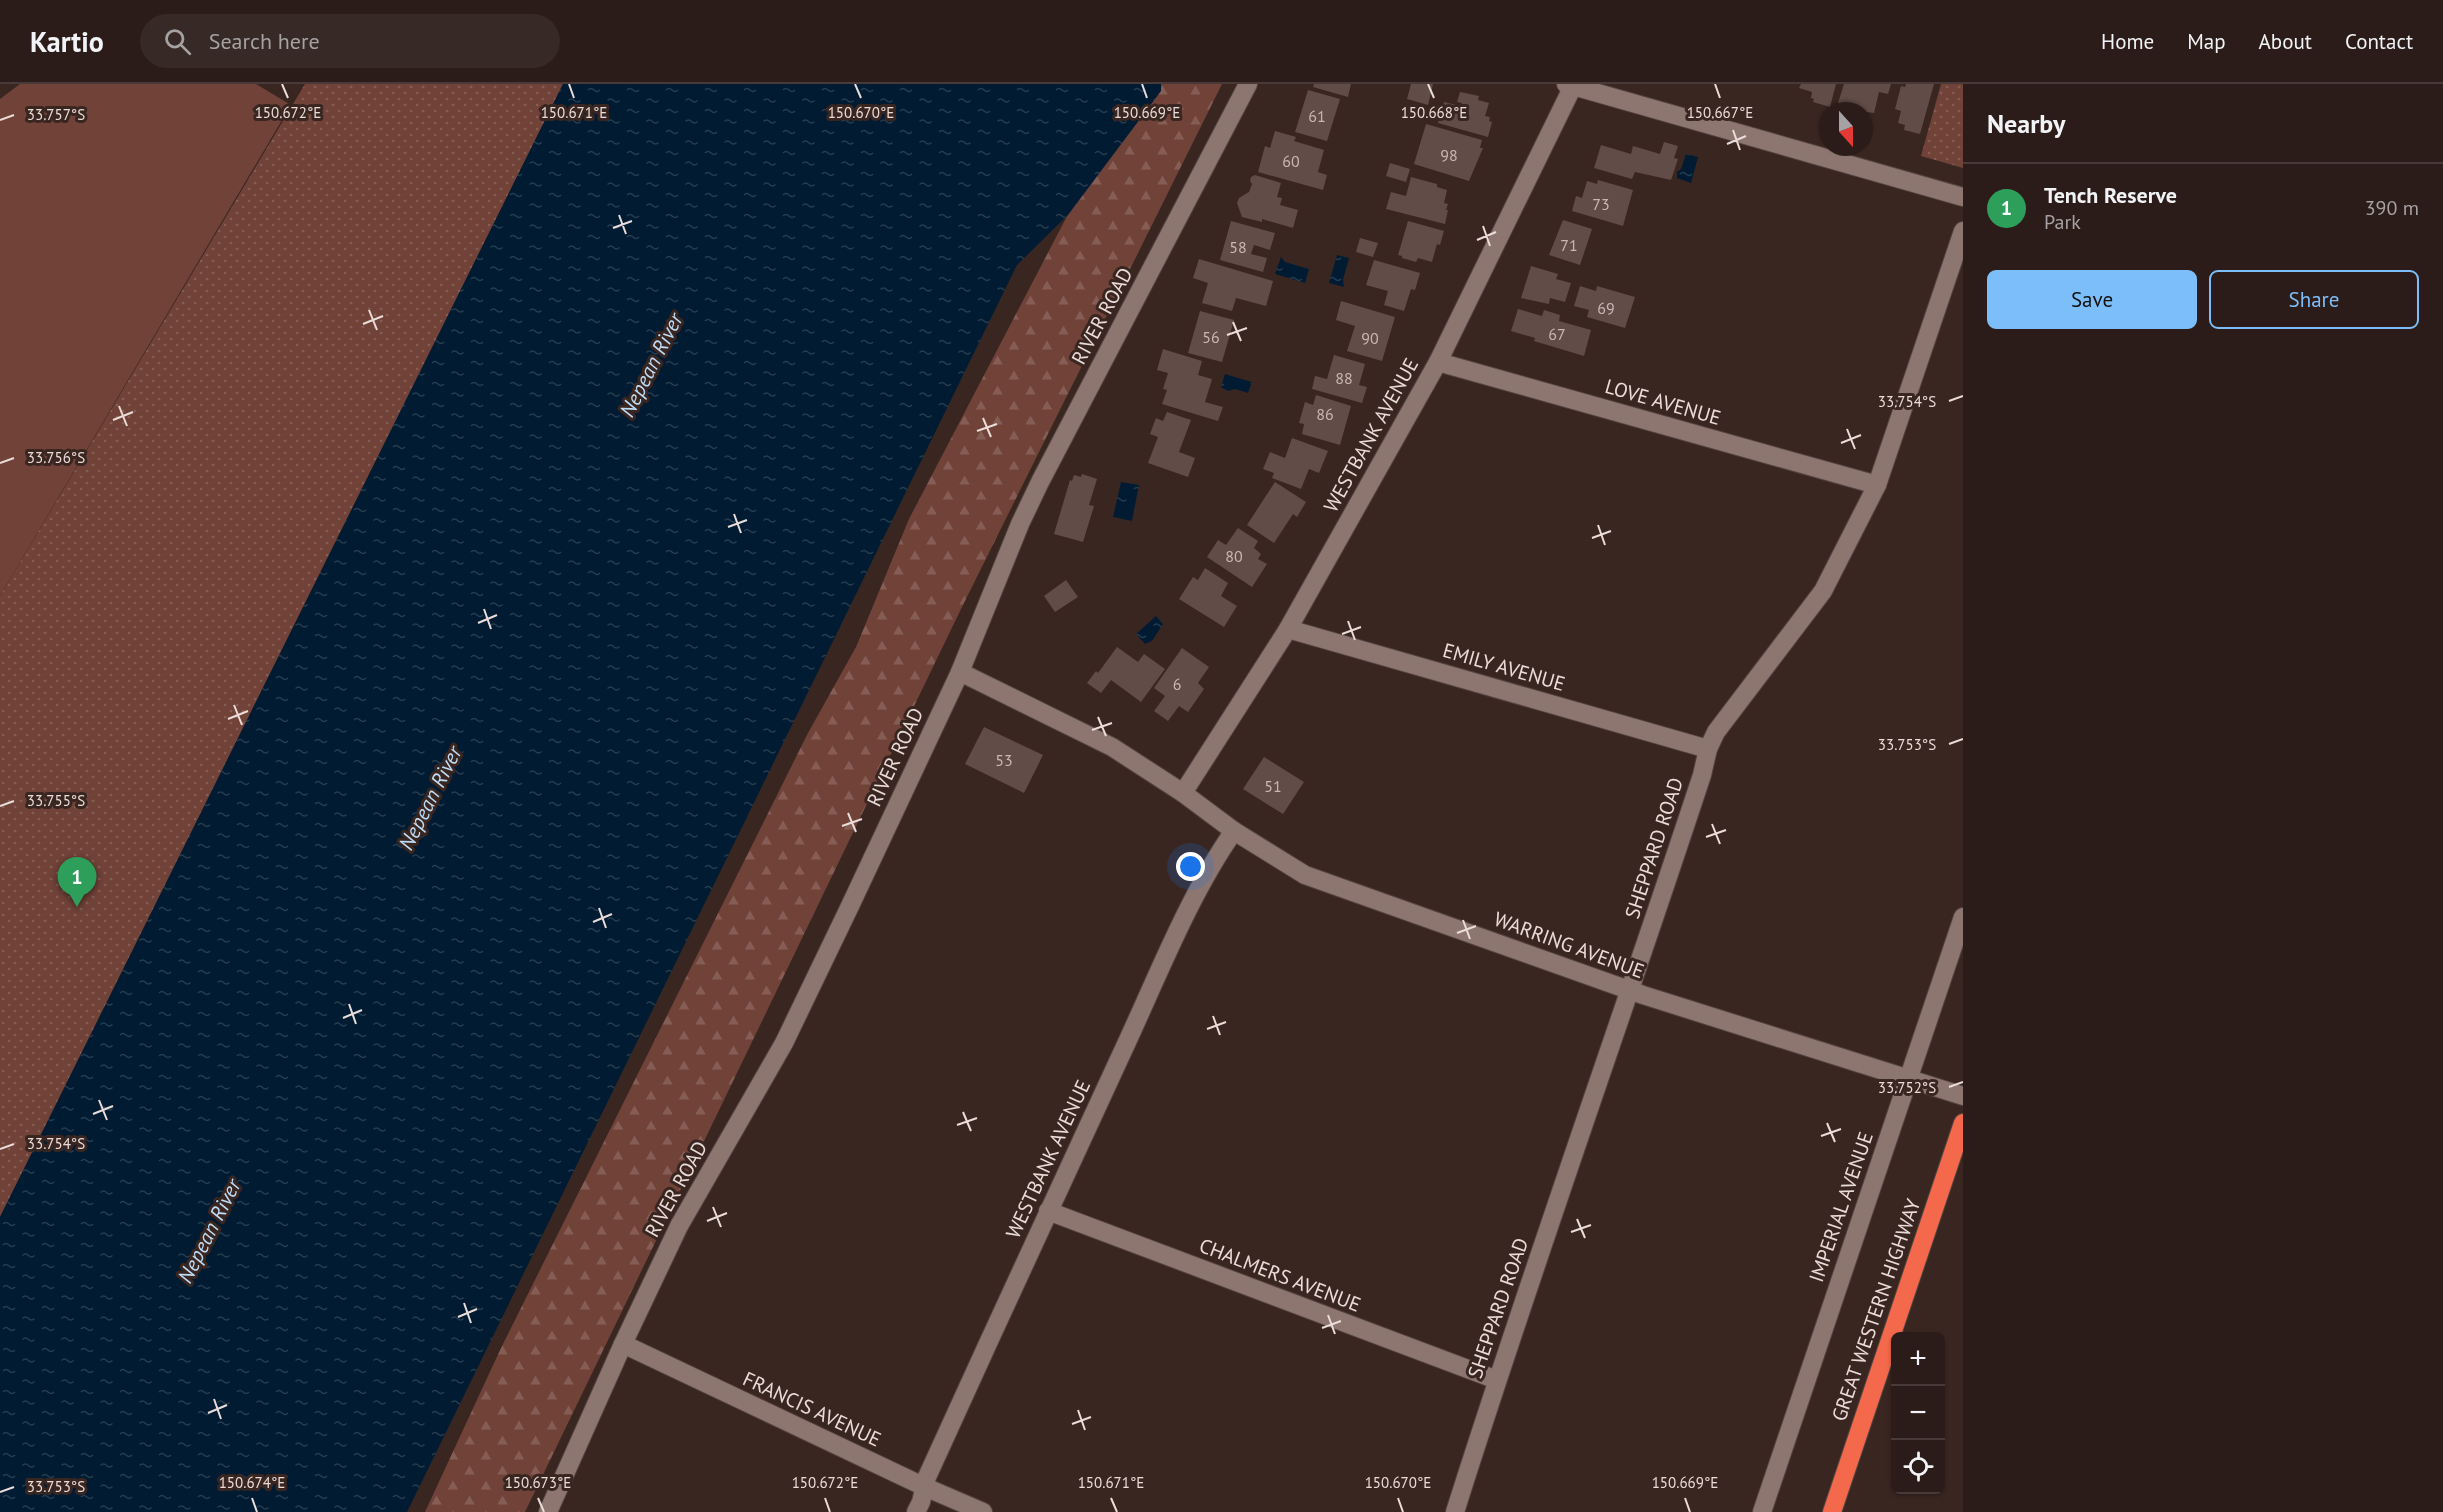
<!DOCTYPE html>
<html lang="en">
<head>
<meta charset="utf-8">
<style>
  :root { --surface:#2b1c19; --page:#372926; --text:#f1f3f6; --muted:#a6a1a2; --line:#473a38; --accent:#7cbef9 }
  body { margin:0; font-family:"PT Sans",sans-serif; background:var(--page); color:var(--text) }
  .controls { position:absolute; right:18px; bottom:18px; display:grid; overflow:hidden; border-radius:9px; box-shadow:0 2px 4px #0004 }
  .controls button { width:54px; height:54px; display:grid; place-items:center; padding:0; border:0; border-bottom:2px solid var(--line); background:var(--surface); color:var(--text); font:30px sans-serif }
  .compass { position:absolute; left:1819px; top:18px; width:54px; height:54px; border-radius:50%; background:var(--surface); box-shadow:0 2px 4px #0004; rotate:159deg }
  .you { position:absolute; left:1191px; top:783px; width:21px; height:21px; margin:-15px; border:4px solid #fff; border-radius:50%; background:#1a73e8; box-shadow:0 0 0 9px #1a73e833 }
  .badge { display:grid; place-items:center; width:39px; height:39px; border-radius:50%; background:var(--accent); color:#fff; font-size:20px; font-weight:700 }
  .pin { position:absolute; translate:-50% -50px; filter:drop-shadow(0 2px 3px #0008) }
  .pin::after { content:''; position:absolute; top:32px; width:21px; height:18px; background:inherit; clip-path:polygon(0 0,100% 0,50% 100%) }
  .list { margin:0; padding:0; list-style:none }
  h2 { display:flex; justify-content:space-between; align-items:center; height:78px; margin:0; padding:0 24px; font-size:26px }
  h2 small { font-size:20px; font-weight:400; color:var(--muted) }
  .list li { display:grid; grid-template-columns:39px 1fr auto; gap:18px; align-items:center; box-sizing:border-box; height:90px; padding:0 24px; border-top:2px solid var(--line) }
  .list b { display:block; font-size:22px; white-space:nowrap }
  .list p { margin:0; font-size:20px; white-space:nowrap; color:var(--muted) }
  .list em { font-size:20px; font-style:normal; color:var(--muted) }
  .actions { display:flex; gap:12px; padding:18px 24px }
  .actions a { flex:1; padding:14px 0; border:2px solid var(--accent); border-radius:9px; text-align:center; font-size:21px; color:var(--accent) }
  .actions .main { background:var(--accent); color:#111 }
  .icon { flex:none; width:33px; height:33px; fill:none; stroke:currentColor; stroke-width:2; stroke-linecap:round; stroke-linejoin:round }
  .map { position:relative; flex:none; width:1963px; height:1428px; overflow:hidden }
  header { display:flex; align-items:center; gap:36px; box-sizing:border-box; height:84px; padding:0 30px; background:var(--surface); border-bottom:2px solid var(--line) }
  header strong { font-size:28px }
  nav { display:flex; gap:33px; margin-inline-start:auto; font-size:21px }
  .search { width:420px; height:54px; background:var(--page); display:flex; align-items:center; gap:15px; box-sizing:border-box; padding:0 21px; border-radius:33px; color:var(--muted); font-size:22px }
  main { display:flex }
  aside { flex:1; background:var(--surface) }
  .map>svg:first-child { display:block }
  .grass { fill:#704238 }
  .forest { fill:url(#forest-firs) }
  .park { fill:url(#park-dots) }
  .water { fill:url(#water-ripples) }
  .building { fill:#624c47 }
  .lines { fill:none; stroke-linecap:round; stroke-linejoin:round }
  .minor-casing { stroke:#544441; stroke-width:20 }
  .highway-casing { stroke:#544441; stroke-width:20 }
  .minor { stroke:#8d7670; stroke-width:18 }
  .highway { stroke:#f4694c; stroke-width:18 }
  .ticks { fill:none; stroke:#eadcd9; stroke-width:2 }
  .labels { text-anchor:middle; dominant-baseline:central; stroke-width:6; stroke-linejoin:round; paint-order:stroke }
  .number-label { font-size:16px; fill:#c8b8b4 }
  .street-label { font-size:20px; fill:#eadcd9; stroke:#392621 }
  .water-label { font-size:21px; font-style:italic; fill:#bfdcf7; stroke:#392621 }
  .ticks-label { font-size:15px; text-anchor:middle; fill:#eadcd9; stroke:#392621; stroke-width:6; stroke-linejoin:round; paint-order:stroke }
</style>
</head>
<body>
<header>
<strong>Kartio</strong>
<div class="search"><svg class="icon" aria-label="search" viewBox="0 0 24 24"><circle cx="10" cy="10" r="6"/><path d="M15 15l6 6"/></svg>Search here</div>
<nav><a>Home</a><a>Map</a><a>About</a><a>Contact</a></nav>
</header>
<main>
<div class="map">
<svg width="1963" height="1428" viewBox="0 0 1963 1428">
  <defs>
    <pattern id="forest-firs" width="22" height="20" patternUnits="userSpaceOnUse" patternTransform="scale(1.5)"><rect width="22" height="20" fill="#704238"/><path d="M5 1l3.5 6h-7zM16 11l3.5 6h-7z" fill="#855d54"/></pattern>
    <pattern id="park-dots" width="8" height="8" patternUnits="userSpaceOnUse" patternTransform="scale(1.5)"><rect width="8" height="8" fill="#704238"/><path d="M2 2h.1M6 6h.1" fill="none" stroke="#855d54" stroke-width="1.8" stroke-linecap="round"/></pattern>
    <pattern id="water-ripples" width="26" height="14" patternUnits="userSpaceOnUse" patternTransform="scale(1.5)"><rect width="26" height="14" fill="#011c32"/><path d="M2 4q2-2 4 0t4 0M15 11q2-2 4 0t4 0" fill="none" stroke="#263c4f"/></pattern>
  </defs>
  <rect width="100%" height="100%" fill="#392621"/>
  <polygon class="grass" points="20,0 256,0 291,21 0,512 0,15"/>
  <polygon class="forest" points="1136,0 1222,0 960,527 525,1428 425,1428 501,1264 808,649 856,563 909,435"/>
  <g class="park">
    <polygon points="305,0 563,0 0,1133 0,512"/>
    <polygon points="1941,0 1963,0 1963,84 1921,72"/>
  </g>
  <g class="water">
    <polygon points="563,0 1161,0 1161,7 1068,131 1017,181 407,1428 0,1428 0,1133"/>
    <polygon points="1686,70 1698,73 1691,99 1677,94 1677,88 1681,85"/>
    <polygon points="1337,171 1349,174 1343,196 1344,203 1329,199"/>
    <polygon points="1281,173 1285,178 1309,185 1305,199 1275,190"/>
    <polygon points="1225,290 1252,298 1248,309 1235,305 1228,307 1221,303"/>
    <polygon points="1121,398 1139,401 1132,437 1113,433"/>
    <polygon points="1156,532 1163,540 1152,557 1145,560 1136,550"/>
  </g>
  <g class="building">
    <polygon points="1314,0 1351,0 1348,13 1313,3"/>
    <polygon points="1411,0 1433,0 1428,21 1407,15"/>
    <polygon points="1801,0 1836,0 1830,23 1813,18 1814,15 1811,14 1812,8 1799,4"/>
    <polygon points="1844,0 1891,0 1888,10 1879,8 1874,29 1845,25 1845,21 1838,19"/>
    <polygon points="1906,0 1934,0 1920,50 1904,46 1905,41 1898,39 1901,27 1895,25 1901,2 1905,3"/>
    <polygon points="1308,6 1340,15 1327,57 1295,48"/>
    <polygon points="1460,8 1479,12 1478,16 1489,19 1485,32 1490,33 1489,37 1492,38 1488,53 1438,39 1444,18 1461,22 1462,19 1457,18"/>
    <polygon points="1426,40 1482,56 1480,64 1483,64 1469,97 1414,80"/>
    <polygon points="1275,47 1296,53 1294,57 1324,66 1318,88 1327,91 1323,106 1258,88 1265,62 1270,64"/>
    <polygon points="1664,58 1678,62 1674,74 1678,75 1671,96 1635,88 1632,95 1594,84 1601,61 1631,70 1633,62 1660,70"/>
    <polygon points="1390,79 1410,85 1406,98 1386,92"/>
    <polygon points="1255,91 1281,99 1277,113 1282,114 1280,121 1298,126 1293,144 1262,135 1262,138 1242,133 1237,119 1239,114 1249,108 1252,100 1250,97 1251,93"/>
    <polygon points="1411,93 1437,100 1437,103 1447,106 1444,119 1448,120 1446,126 1448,126 1445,140 1386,125 1391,108 1406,112"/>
    <polygon points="1598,96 1633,106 1623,142 1572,127 1576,112 1582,114 1587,97 1597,100"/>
    <polygon points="1563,136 1592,145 1580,181 1549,171"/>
    <polygon points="1231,137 1275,149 1270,166 1254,161 1251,170 1267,174 1263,188 1220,176"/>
    <polygon points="1408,137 1444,147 1440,161 1437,160 1432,178 1418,174 1416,178 1402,174 1402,172 1398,171"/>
    <polygon points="1360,154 1378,159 1373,173 1356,168"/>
    <polygon points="1199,175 1273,197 1266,222 1236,214 1232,227 1202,219 1208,199 1193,194"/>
    <polygon points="1374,176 1420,189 1415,206 1411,205 1404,227 1384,221 1388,207 1366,201"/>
    <polygon points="1531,182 1558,190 1556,195 1571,199 1565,218 1550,214 1549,220 1521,214"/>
    <polygon points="1580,202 1596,207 1597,202 1635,213 1625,244 1587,233 1589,226 1574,222"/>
    <polygon points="1341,217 1395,233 1382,277 1347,267 1355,242 1336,236"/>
    <polygon points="1518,225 1542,232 1544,226 1560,231 1559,237 1591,246 1584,272 1534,257 1535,254 1511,247"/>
    <polygon points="1200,227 1234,236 1222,278 1188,269"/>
    <polygon points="1163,265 1202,277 1198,291 1212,295 1205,318 1223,323 1218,337 1162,320 1167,306 1163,305 1168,289 1157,286"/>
    <polygon points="1334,271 1365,280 1359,301 1367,303 1362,319 1312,305 1315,292 1327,295"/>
    <polygon points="1316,311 1351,322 1340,361 1302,350 1304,340 1299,339 1305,318 1313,321"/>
    <polygon points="1167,328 1191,336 1179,368 1195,374 1188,393 1148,379 1158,353 1150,350 1156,334 1163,337"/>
    <polygon points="1292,354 1328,367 1319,389 1309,385 1301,405 1272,394 1274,389 1263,385 1270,368 1285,374"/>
    <polygon points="1082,390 1097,395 1089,421 1094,422 1083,458 1054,450 1070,396 1072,397 1074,391 1081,393"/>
    <polygon points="1275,398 1306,418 1297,433 1293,430 1274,459 1247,441"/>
    <polygon points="1238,444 1258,457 1254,464 1261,470 1258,475 1267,480 1252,503 1207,473 1218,456 1226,461"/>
    <polygon points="1205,484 1228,499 1221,512 1237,522 1224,543 1179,515 1193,493 1198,496"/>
    <polygon points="1066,496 1078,513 1055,528 1044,512"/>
    <polygon points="1117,563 1138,578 1144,570 1165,585 1141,618 1111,596 1101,609 1087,599 1096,587 1098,589"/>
    <polygon points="1182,564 1209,583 1198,599 1204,605 1188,628 1179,622 1168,637 1154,627 1165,612 1154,604"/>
    <polygon points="984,643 1043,671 1024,709 965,680"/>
    <polygon points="1264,673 1304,698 1283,730 1243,705"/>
  </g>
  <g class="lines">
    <defs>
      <g id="minor">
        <polyline points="1566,0 1963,113"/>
        <polyline points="1438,278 1877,401"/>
        <polyline points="1288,545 1708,665"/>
        <polyline points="960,588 1112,663 1183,709 1234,747 1305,791 1643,911 1963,1012"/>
        <polyline points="1183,709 1288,545 1438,278 1573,2"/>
        <polyline points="1048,1127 1497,1296"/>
        <polyline points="623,1260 925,1403 983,1428"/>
        <polyline points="548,1428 623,1260 679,1142 784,959 850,822 960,588 1020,440 1040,398 1248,0"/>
        <path d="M916,1428L921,1418L927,1393C991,1252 1056,1111 1121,971C1155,899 1188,812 1234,747"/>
        <path d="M1455,1428C1533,1181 1621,937 1702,691L1708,665L1716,648L1823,507L1877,401L1963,147"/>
        <polyline points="1762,1428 1963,833"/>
      </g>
      <polyline id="highway" points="1832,1428 1963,1039"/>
    </defs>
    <use href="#minor" class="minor-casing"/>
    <use href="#highway" class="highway-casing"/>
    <use href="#minor" class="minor"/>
    <use href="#highway" class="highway"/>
  </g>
  <path class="ticks" d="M282,0L288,14M569,0L574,14M855,0L861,14M1142,0L1147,14M1428,0L1434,14M1715,0L1720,14M0,36L14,31M1733,46L1740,66M1727,60L1746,52M619,131L626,150M1483,142L1490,162M613,144L632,137M1477,156L1496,148M369,226L377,246M1233,238L1241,257M363,240L383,232M1227,251L1247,244M1949,317L1963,312M119,322L127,342M983,334L991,353M113,336L133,328M1847,345L1855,365M977,347L997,340M1841,359L1861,351M0,379L14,374M734,430L741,449M1598,441L1605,461M728,443L747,436M1592,454L1611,447M484,525L491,545M1348,537L1355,556M478,539L497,531M1342,550L1361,543M234,621L242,641M1098,633L1106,652M228,635L248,627M1092,646L1112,639M1949,660L1963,655M0,722L14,717M848,729L856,748M1712,740L1720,760M842,742L862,735M1706,753L1726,746M599,824L606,844M1463,836L1470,855M593,838L612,830M1457,849L1476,842M349,920L356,940M1213,932L1220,951M343,934L362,926M1207,945L1226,938M1949,1003L1963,998M99,1016L107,1036M963,1028L971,1047M93,1030L113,1022M1827,1039L1835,1058M957,1041L977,1034M1821,1052L1841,1045M0,1065L14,1060M713,1123L721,1143M1577,1135L1585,1154M707,1137L727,1129M1571,1148L1591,1141M464,1219L471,1239M1328,1231L1335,1250M458,1233L477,1225M1322,1244L1341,1237M214,1315L221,1335M1078,1326L1085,1346M208,1329L227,1321M1072,1340L1091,1333M0,1408L14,1403M252,1414L257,1428M538,1414L544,1428M825,1414L830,1428M1111,1414L1117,1428M1398,1414L1403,1428M1685,1414L1690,1428"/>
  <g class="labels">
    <g class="number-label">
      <text x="1317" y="32">61</text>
      <text x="1449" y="71">98</text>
      <text x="1291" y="77">60</text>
      <text x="1601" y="120">73</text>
      <text x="1569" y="161">71</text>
      <text x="1238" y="163">58</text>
      <text x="1606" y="224">69</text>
      <text x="1557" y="250">67</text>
      <text x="1211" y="253">56</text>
      <text x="1370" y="254">90</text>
      <text x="1344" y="294">88</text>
      <text x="1325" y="330">86</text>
      <text x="1234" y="472">80</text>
      <text x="1177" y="600">6</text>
      <text x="1004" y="676">53</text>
      <text x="1273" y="702">51</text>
    </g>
    <g class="street-label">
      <text transform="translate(1102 232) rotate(-62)">RIVER ROAD</text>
      <text transform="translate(1663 318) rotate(16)">LOVE AVENUE</text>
      <text transform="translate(1371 351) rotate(-61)">WESTBANK AVENUE</text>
      <text transform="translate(1504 583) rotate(16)">EMILY AVENUE</text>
      <text transform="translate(895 673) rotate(-65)">RIVER ROAD</text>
      <text transform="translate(1654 764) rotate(-72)">SHEPPARD ROAD</text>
      <text transform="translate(1569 861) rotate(20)">WARRING AVENUE</text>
      <text transform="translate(1048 1075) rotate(-65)">WESTBANK AVENUE</text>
      <text transform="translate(676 1105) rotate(-61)">RIVER ROAD</text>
      <text transform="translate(1841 1123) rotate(-71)">IMPERIAL AVENUE</text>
      <text transform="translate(1280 1191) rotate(21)">CHALMERS AVENUE</text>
      <text transform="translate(1498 1224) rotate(-71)">SHEPPARD ROAD</text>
      <text transform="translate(1876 1226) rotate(-71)">GREAT WESTERN HIGHWAY</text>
      <text transform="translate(812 1325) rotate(25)">FRANCIS AVENUE</text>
    </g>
    <g class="water-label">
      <text transform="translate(651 281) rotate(-63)">Nepean River</text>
      <text transform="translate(430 714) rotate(-63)">Nepean River</text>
      <text transform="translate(209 1147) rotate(-63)">Nepean River</text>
    </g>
  </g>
  <g class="ticks-label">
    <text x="288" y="34">150.672°E</text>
    <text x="574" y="34">150.671°E</text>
    <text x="861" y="34">150.670°E</text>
    <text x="1147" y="34">150.669°E</text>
    <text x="1434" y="34">150.668°E</text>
    <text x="1720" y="34">150.667°E</text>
    <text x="56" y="36">33.757°S</text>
    <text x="1907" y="323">33.754°S</text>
    <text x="56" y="379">33.756°S</text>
    <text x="1907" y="666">33.753°S</text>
    <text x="56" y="722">33.755°S</text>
    <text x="1907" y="1009">33.752°S</text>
    <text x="56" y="1065">33.754°S</text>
    <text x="252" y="1404">150.674°E</text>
    <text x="538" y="1404">150.673°E</text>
    <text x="825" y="1404">150.672°E</text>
    <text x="1111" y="1404">150.671°E</text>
    <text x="1398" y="1404">150.670°E</text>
    <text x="1685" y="1404">150.669°E</text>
    <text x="56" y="1408">33.753°S</text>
  </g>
</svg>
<div class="controls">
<button>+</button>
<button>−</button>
<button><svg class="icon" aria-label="locate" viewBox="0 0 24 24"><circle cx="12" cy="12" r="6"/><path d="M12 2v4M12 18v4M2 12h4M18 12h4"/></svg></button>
</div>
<svg class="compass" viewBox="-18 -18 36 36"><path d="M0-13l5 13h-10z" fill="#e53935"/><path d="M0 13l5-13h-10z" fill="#a6a1a2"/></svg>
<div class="you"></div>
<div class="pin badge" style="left:77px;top:823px;background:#2e9e5b">1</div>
</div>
<aside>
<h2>Nearby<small></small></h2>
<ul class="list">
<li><span class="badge" style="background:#2e9e5b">1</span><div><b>Tench Reserve</b><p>Park</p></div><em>390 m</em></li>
</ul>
<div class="actions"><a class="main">Save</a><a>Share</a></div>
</aside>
</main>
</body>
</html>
